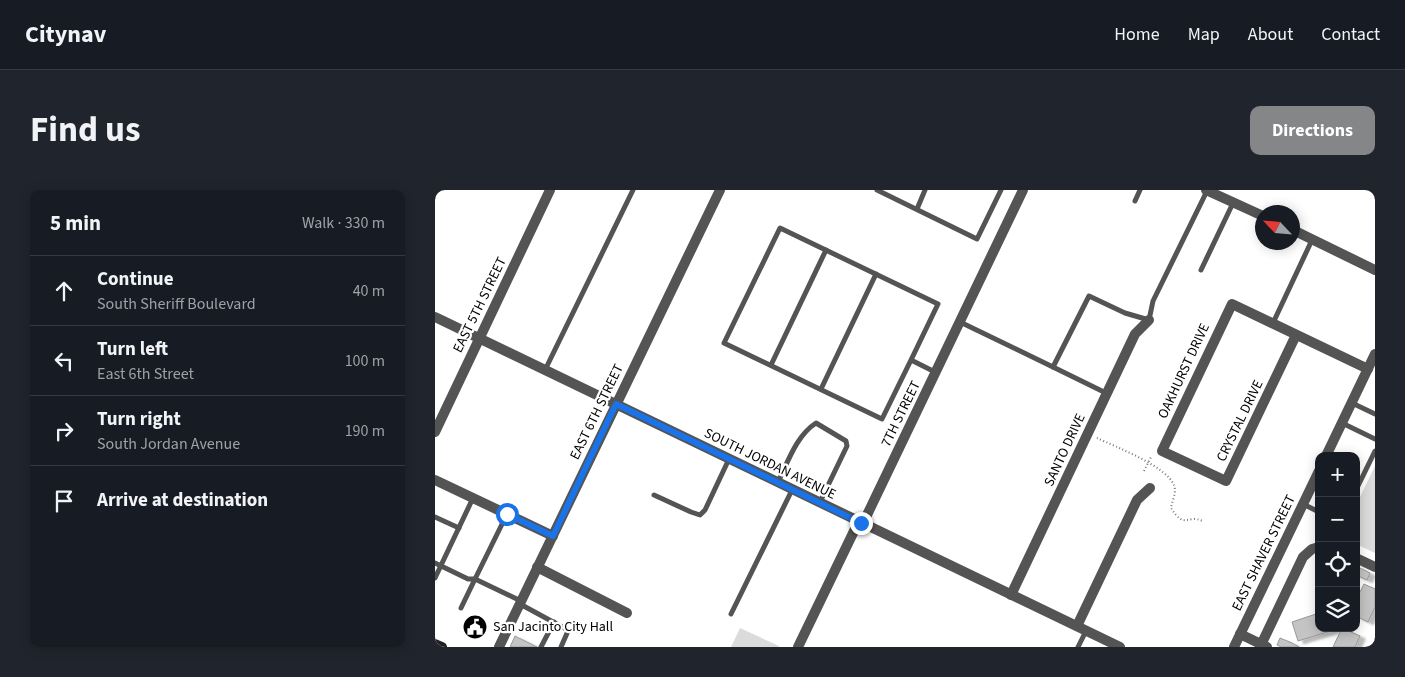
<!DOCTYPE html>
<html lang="en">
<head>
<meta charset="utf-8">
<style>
  :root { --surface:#171b24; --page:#20242c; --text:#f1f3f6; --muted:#9ea1a6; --line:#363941; --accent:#858687 }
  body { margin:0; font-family:"Source Sans 3",sans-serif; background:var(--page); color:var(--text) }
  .controls { position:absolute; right:15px; bottom:15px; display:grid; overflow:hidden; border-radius:10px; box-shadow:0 2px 12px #0003 }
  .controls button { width:45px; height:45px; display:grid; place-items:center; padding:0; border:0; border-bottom:1px solid var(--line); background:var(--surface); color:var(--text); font:25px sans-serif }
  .compass { position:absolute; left:820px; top:15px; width:45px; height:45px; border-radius:50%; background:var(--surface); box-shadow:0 2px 12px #0003; rotate:296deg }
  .stop { position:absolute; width:15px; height:15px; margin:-11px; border:4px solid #1a73e8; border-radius:50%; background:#fff }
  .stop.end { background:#1a73e8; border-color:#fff; box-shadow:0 1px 5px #0008 }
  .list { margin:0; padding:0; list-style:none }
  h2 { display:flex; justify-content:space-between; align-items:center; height:65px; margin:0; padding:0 20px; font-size:21px }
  h2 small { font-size:16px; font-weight:400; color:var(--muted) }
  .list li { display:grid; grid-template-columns:32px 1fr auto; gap:15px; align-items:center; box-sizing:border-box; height:70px; padding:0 20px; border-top:1px solid var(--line) }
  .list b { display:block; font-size:19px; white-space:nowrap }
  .list p { margin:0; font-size:16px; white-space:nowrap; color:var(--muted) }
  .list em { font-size:16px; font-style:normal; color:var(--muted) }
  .icon { flex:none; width:28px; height:28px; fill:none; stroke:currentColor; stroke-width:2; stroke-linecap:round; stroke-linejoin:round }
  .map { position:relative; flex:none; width:940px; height:457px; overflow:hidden; border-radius:10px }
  header { display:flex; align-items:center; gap:30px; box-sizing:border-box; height:70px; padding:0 25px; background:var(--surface); border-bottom:1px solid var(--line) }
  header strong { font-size:24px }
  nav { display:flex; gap:28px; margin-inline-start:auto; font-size:18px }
  .intro { display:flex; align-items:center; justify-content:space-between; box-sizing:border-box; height:120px; padding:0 30px }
  h1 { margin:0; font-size:35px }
  .button { padding:12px 22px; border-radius:10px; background:var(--accent); color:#fff; font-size:18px; font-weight:700 }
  main { display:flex; gap:30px; padding:0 30px }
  aside { flex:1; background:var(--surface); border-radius:10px; box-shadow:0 2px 12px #0003 }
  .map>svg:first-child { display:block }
  .green { fill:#dbdbdb }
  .building { fill:#c4c4c4; stroke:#989898; filter:url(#shadow) }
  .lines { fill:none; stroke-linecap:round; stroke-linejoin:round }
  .path { stroke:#767676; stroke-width:2; stroke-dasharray:1 2.5; stroke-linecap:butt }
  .service { stroke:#545454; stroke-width:5 }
  .minor { stroke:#545454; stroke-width:10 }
  .tertiary { stroke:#545454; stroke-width:10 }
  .secondary { stroke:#212121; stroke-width:10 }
  .route { stroke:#1a73e8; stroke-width:6 }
  .labels { text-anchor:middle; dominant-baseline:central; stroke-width:4.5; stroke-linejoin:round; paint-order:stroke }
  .street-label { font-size:14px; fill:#000; stroke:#fff }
  .poi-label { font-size:14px; fill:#000; stroke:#fff; text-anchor:start }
</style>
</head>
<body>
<header>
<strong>Citynav</strong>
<nav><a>Home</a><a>Map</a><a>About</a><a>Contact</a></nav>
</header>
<div class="intro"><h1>Find us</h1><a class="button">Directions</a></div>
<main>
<aside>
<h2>5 min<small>Walk · 330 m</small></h2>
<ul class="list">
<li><svg class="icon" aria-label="ahead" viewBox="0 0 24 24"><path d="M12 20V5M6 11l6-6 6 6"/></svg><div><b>Continue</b><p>South Sheriff Boulevard</p></div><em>40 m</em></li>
<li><svg class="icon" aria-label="left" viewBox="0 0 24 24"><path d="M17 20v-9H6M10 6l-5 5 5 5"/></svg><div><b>Turn left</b><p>East 6th Street</p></div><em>100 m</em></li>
<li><svg class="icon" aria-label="right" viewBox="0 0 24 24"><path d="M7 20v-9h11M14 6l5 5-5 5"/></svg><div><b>Turn right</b><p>South Jordan Avenue</p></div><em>190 m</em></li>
<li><svg class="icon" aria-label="arrive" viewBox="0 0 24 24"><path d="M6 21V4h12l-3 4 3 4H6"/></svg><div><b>Arrive at destination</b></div></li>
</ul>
</aside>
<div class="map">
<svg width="940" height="457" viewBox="0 0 940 457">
  <defs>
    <filter id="shadow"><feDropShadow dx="5.5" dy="3" stdDeviation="1" flood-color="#0004"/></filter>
  </defs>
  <rect width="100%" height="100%" fill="#fff"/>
  <g class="green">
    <polygon points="940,276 940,363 921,354 921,315"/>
    <polygon points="305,438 344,456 344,457 296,457"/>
  </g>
  <g class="building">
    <polygon points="921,376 935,383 932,390 921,385"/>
    <polygon points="929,394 940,399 940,417 933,432 921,426 921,410"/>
    <polygon points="884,423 884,438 898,438 899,440 863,451 857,432"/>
    <polygon points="907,438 925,446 920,457 898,457"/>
    <polygon points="80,446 102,457 75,457"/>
    <polygon points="845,448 857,453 864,457 846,457 842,455"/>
  </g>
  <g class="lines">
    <g class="path">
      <path d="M662,248C681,257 731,276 739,295C742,302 737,311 736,318C750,340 751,324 768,331"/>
      <polyline points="709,281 716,267"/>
    </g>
    <g class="service">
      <polyline points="442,0 542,49 566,0"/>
      <polyline points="700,11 705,0"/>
      <polyline points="482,19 490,0"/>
      <polyline points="766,80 798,13"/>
      <polyline points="525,132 618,177"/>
      <polyline points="838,133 877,50"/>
      <polyline points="476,170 447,229 289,153 345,38 503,114 476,170 500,182"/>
      <polyline points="336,175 391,60"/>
      <polyline points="110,180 198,0"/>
      <polyline points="386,199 441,84"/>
      <polyline points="671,203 618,177 654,106 690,123 714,130 718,111 772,1"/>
      <polyline points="917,213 940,224"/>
      <polyline points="907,233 940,249"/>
      <path d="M343,292C353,272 361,246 381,233L411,251L412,256L385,312"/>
      <polyline points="921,300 940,261"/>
      <polyline points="219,305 256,322 265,325 270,320 294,269"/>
      <polyline points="868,314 884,322"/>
      <polyline points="72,324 40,389 86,411"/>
      <polyline points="0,327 24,338"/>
      <polyline points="0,373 33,389 40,389 26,418"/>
      <polyline points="0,388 38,308"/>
      <polyline points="85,414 131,439 133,441 126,457"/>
      <polyline points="296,424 357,300"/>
      <polyline points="106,457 119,432"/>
      <polyline points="643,457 651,441"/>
    </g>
    <g class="minor">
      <polyline points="771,0 828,26"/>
      <polyline points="858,40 940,80"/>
      <polyline points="0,127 685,457"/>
      <polyline points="861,145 791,291 727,261 797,114 933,179"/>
      <polyline points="0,242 115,0"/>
      <polyline points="0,290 118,346"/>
      <polyline points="921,368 940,377"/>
      <polyline points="102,377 192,423"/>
      <polyline points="576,405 700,144 714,130"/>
      <polyline points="642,436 702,310 715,298"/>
      <polyline points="805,444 832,457"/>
      <polyline points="64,457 285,0"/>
      <polyline points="825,457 868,367 877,359 884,357"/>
    </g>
    <g class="tertiary">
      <polyline points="891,266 940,164"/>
      <polyline points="363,457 419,341 432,325 588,0"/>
      <polyline points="799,457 884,281"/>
    </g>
    <polyline class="secondary" points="0,454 7,457"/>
  </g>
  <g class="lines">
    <polyline class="route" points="72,324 118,346 181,214 426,333"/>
  </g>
  <defs>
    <symbol id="civic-disc" viewBox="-11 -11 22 22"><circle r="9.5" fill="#000" stroke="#fff"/><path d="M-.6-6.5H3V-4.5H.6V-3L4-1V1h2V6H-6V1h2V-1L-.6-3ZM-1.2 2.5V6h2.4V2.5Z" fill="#fff"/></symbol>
  </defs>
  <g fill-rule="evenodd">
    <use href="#civic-disc" x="26" y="423" width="28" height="28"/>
  </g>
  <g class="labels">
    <g class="street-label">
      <text transform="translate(45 115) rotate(-64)">EAST 5TH STREET</text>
      <text transform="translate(749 181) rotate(-65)">OAKHURST DRIVE</text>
      <text transform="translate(162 222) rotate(-64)">EAST 6TH STREET</text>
      <text transform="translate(466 224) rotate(-64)">7TH STREET</text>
      <text transform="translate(805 231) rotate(-64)">CRYSTAL DRIVE</text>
      <text transform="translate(630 260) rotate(-65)">SANTO DRIVE</text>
      <text transform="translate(335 274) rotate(26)">SOUTH JORDAN AVENUE</text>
      <text transform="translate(829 363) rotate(-64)">EAST SHAVER STREET</text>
    </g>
    <g class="poi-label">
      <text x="58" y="437">San Jacinto City Hall</text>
    </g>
  </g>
</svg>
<div class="controls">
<button>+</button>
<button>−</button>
<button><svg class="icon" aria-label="locate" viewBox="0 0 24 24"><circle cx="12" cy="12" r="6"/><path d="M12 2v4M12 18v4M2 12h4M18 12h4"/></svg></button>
<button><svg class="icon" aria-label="layers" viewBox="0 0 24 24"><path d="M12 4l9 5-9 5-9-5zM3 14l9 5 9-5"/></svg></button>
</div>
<svg class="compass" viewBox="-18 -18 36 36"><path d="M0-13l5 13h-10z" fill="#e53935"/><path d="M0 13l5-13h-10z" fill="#9ea1a6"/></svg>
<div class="stop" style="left:72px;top:324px"></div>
<div class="stop end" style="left:426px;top:333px"></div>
</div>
</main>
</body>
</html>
